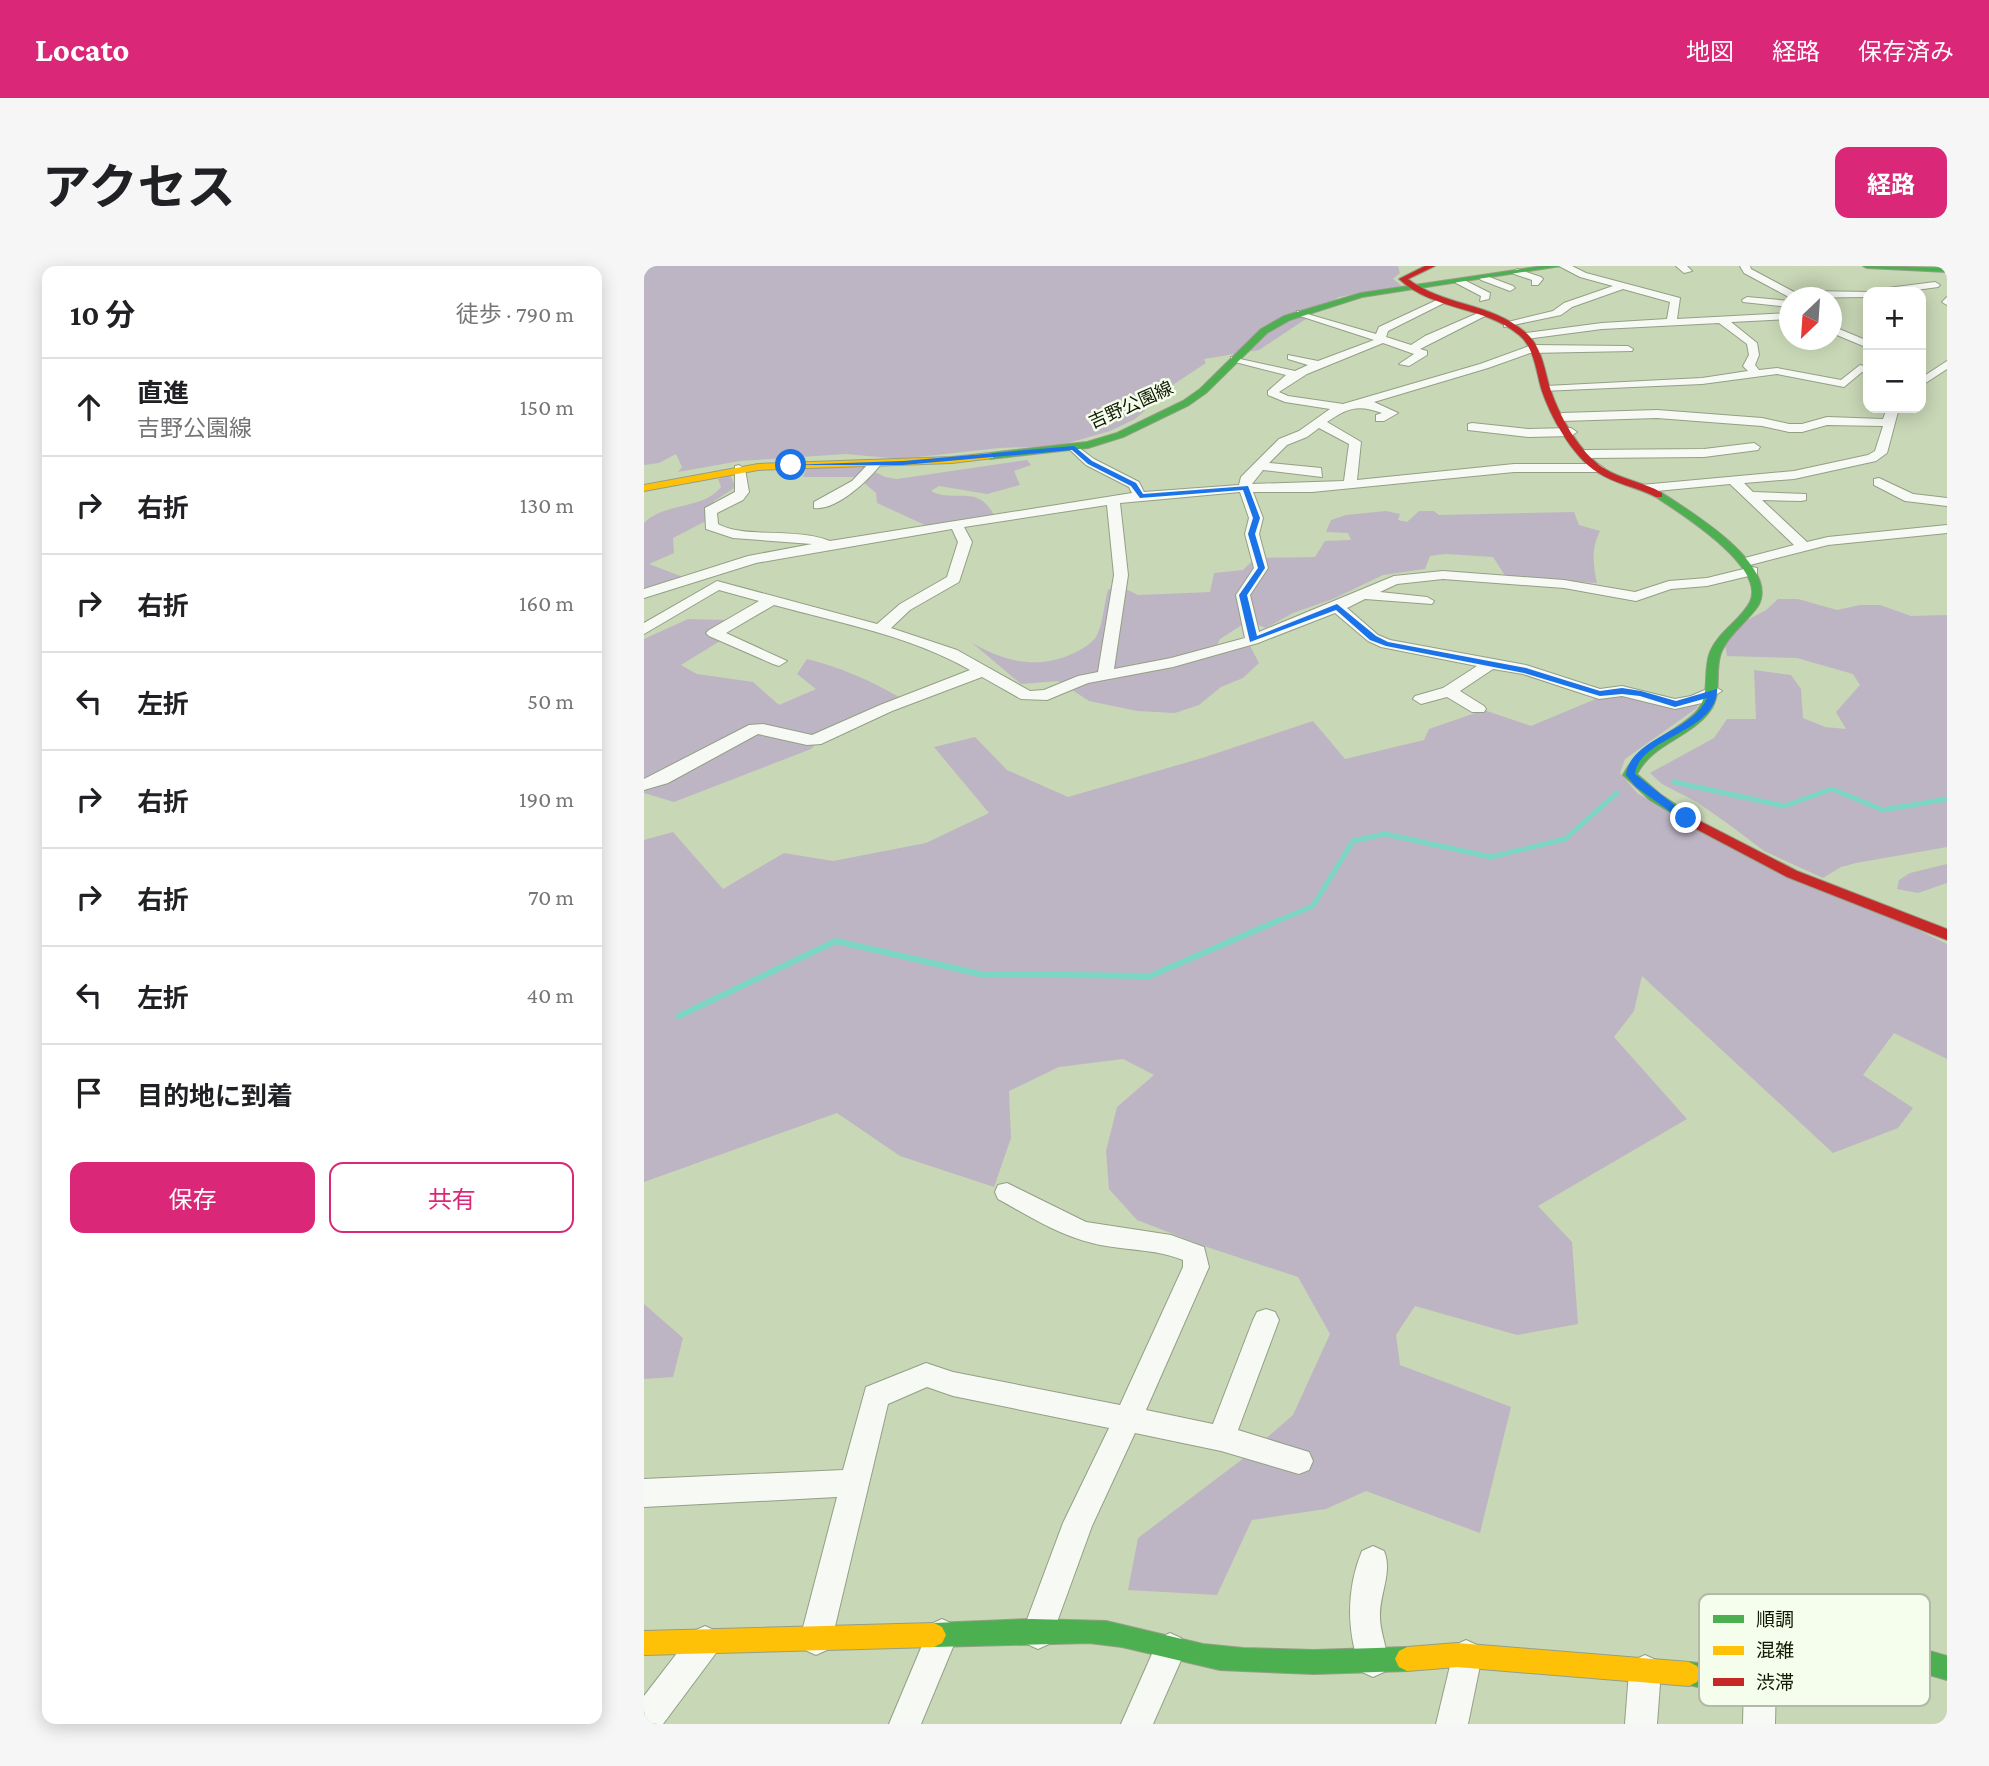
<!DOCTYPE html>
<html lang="ja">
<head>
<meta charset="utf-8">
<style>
  :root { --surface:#fff; --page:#f6f6f6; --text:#202124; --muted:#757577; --line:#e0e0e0; --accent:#db2777 }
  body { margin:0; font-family:"Crimson Pro","Noto Sans JP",serif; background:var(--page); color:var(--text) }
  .controls { position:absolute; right:21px; top:21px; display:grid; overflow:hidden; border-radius:14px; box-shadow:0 4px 18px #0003 }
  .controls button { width:63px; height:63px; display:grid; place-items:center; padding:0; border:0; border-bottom:2px solid var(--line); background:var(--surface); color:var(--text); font:35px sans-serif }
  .compass { position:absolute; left:1135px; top:21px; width:63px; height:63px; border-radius:50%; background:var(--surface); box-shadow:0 4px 18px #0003; rotate:205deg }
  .stop { position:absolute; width:21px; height:21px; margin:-16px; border:5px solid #1a73e8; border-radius:50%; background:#fff }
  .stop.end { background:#1a73e8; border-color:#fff; box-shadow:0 2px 7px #0008 }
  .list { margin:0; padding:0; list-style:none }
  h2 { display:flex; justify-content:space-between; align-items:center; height:91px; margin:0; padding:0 28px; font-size:30px }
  h2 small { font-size:23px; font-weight:400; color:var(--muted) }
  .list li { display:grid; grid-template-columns:46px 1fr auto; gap:21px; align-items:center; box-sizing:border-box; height:98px; padding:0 28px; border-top:2px solid var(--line) }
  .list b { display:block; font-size:26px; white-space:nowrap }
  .list p { margin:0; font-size:23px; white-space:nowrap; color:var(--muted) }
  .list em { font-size:23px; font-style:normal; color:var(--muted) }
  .actions { display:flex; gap:14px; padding:21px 28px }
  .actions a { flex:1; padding:16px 0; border:2px solid var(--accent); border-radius:14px; text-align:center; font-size:24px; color:var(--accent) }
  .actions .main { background:var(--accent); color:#fff }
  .icon { flex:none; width:38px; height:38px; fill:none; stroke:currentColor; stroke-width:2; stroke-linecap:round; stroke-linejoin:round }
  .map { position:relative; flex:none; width:1303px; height:1458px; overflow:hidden; border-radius:14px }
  header { display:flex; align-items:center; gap:42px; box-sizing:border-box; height:98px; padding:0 35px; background:var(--accent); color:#fff }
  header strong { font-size:33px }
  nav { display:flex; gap:38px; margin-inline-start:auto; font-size:24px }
  .intro { display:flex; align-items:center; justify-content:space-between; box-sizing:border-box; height:168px; padding:0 42px }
  h1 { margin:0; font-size:49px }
  .button { padding:18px 32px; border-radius:14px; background:var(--accent); color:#fff; font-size:24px; font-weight:700 }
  main { display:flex; gap:42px; padding:0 42px }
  aside { flex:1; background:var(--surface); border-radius:14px; box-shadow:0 4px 18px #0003 }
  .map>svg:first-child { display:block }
  .green { fill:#beb5c4 }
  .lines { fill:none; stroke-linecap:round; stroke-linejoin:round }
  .stream-far1 { stroke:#7cd6c6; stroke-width:5 }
  .stream { stroke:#7cd6c6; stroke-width:6 }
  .street-casing { stroke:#949f86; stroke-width:2 }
  .fast-casing { stroke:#949f86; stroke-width:2 }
  .slow-casing { stroke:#949f86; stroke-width:2 }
  .jam-casing { stroke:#949f86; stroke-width:2 }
  .street { fill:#f7f9f4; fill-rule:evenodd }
  .fast { fill:#4caf50; fill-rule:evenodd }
  .slow { fill:#ffc107; fill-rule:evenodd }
  .jam { fill:#c62828; fill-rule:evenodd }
  .route { fill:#1a73e8 }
  .labels { text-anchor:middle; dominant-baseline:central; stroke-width:5; stroke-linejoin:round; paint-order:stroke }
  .far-street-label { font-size:18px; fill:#111a04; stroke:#f5feec }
  .key { fill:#f5feec; stroke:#b1baa6; stroke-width:2 }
  .key-label { font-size:19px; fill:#111a04 }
</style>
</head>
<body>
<header>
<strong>Locato</strong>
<nav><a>地図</a><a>経路</a><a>保存済み</a></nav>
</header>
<div class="intro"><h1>アクセス</h1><a class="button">経路</a></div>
<main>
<aside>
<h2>10 分<small>徒歩 · 790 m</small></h2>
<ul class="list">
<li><svg class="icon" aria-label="ahead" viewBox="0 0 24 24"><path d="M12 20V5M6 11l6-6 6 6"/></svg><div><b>直進</b><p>吉野公園線</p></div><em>150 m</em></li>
<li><svg class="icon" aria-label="right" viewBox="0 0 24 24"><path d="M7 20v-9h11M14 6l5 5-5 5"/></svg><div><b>右折</b></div><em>130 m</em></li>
<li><svg class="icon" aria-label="right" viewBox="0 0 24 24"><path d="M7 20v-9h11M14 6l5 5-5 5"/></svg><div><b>右折</b></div><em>160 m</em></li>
<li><svg class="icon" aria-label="left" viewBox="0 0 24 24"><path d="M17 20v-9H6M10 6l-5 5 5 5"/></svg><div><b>左折</b></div><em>50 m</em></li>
<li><svg class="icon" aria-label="right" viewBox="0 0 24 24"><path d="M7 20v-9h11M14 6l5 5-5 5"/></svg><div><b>右折</b></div><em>190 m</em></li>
<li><svg class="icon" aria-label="right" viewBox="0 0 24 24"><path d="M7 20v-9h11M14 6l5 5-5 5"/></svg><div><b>右折</b></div><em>70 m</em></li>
<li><svg class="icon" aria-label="left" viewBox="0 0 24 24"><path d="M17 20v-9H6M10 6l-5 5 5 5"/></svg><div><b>左折</b></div><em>40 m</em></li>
<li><svg class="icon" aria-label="arrive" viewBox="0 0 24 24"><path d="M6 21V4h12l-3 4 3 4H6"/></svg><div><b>目的地に到着</b></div></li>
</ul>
<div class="actions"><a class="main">保存</a><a>共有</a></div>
</aside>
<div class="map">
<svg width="1303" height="1458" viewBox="0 0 1303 1458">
  <rect width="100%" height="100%" fill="#c8d7b6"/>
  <g class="green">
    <polygon points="0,0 754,0 756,7 749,13 758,20 695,31 615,84 560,93 562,97 503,136 504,142 491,153 466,165 414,180 355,182 256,193 202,188 96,195 34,206 38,201 32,188 15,197 0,199"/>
    <path d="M383,194L387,199L370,205L376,219L343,228L295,220L287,225C311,238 334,216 351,251L283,260L233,237L232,227L213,211H159L163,201L219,200L241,211L253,213Z"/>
    <path d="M86,209L92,221L70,235L64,254L29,272L30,287L5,298L39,311L0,325V257C20,236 59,244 77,221L74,213Z"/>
    <path d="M742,245L756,248L754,254L763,256L775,245H790L795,249L930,246L935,259L956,265C947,283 949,298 953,317L862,311L849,291L801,288L786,290L781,303L739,309L689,333L649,347L622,362L604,355L576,373L572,381L606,380L615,397L599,412L577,421L555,439L531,447L493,445L445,435L414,415L377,418L327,376C360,396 394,404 430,387C438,383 446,379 452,371C459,359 460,337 464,324L474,319L494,329L566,326L570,307L599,304L611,292L671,291L681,275L707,274L704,267L682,266L687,254L702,249Z"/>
    <polygon points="1134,333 1154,333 1193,344 1216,339 1236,339 1267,350 1303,349 1303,581 1212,597 1197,601 1179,612 1120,585 1087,560 1053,536 1018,518 1006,507 1070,472 1083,453 1112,453 1110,404 1147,409 1157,423 1159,452 1181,461 1202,463 1192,446 1216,419 1209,408 1153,392 1083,390 1081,378 1094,359 1122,344"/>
    <path d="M44,353L85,354L63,368L76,375L37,399L53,408L109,416L135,439L172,423L153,408L163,393C196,401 225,414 255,431L191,458L167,483L30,536L0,527V373Z"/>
    <polygon points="966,427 1055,437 1053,442 981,493 976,507 994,528 1303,678 1303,793 1250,767 1219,809 1269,842 1254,862 1189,887 998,710 990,745 970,771 1043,853 894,940 928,976 934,1058 873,1069 771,1040 752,1069 756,1099 867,1141 836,1267 722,1225 682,1243 608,1254 573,1329 484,1324 494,1272 596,1195 649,1149 686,1068 654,1011 560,980 493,954 465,923 462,885 473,841 510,809 479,793 415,801 365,825 367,872 350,921 256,890 193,847 0,916 0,574 29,566 79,623 140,587 189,595 282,577 345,547 290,481 331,471 363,504 424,531 558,492 669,455 701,493 780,474 785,463 840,444 887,460"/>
    <polygon points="1303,598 1303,617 1274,627 1253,623 1255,614 1266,607"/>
    <polygon points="0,1038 39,1072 29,1111 0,1113"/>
  </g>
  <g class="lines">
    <g class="stream-far1">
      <polyline points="1030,516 1140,540 1188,523 1239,544 1303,533"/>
      <polyline points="629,657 669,640 709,575 741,568 847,591 921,573 973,527"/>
    </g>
    <polyline class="stream" points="35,750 192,675 336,708 506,710 633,655"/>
    <defs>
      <g id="street">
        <polygon points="915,0 928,0 942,7 1036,32 1033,53 1146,47 1146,53 1087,56 1113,77 1115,89 1111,99 1115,104 1133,102 1197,114 1216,99 1224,101 1224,107 1218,106 1200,121 1133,108 1058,118 898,125 898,121 902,120 1058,112 1104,105 1099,100 1105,89 1103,78 1075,57 958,63 882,73 877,70 882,67 958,57 1023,53 1026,36 979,23 928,41 917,49 860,61 860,57 909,45 920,37 969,20 936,11"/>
        <polygon points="1032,0 1043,0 1048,5 1040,7"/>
        <polygon points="1096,0 1106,0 1107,3 1152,27 1160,25 1228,26 1224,26 1224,31 1146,32 1146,35 1143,30 1100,7"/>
        <polygon points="873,3 897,11 899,13 894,19 888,19 888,14 870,8 868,6"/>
        <polygon points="840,9 869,20 871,22 866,25 837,14 835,12"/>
        <polygon points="812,13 818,13 846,27 845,33 836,35 837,30 812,17"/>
        <polygon points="1291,16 1296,19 1294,21 1257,26 1231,26 1236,23"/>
        <polygon points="1103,31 1146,35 1146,41 1099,36 1098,34"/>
        <polygon points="1303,31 1303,39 1298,36"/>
        <path d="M795,33L804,35L744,65L742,71L767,79L781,70L834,47L843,49L776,83L783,85V89L765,100L755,98L770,88L739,77L663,108L635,126L644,130L699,138L836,98L888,79L984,80L989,83L988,85L886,87L844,102L730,136L754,147L740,155H732V149L738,147C714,138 703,142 683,156L717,176L713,214L870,198H954L960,202L954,206H870L668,226H609L619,252L615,268L624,302L606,329L615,366L750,310L799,305L920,314L991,326L1025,315L1063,312L1108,301L1113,302V308L1063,320L1027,323L992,335L920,322L799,313L753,318L736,326L783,331L790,335L788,338L721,333L703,342L734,369L746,374L882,399L956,423L978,420L1031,433L1047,430L1070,420L1078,425L1058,437L1031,443L978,430L955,433L879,408L849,403L816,425L840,440L842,443L840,446H828L803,431L777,438L769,433L771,430L799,422L833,400L737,381L724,375L691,347L614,377L529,401L444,417L403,434L377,433L338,411L248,445L177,478L163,479L114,468L24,517L0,524V513L105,459L119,458L168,469L236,439L326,404C267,370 196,357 130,339L82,367L143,395L135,400L129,398L65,370L62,367L65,364L115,335L75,324L0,368V357L73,315L233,358L256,338L303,311L314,276L308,263L112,297L0,332V323L104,290L168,278L89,272L62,263L61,242L91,226V200L95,199L101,203L105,226L99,234L73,247L74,258C101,273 150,261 186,275L488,227L485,221L442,199L424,182L430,178L450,193L495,216L500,226L595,219L597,211L635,173L655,165L686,143L641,136L624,129V125L642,109L587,95V91L651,105L664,99L644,93V89L674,95L730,74L653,49V45L732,68L735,61ZM675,162L705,178L700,215L608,218L619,204L678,211L677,202L625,197L643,179L663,171ZM596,226L605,252L601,268L610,302L592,329L601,372L527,392L470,403L484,309L476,237ZM463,239L470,309L454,406L434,410L400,424L386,425L313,384L247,362L266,344L315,316L328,276L320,261Z"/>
        <polygon points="1188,60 1224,75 1224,82 1188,67"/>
        <polygon points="1303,95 1303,103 1277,120 1277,112"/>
        <polygon points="1243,142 1255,142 1243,187 1232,195 1150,213 1100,217 1109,226 1162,228 1162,234 1157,235 1118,234 1163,276 1184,271 1303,259 1303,267 1184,279 1102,300 1095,296 1097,293 1150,279 1086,218 1002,226 996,222 997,219 1150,205 1224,189 1231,185 1239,160 1183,159 1158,166 1145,166 1118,160 1013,152 918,155 912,151 918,147 1013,144 1118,152 1145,158 1158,158 1183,151 1239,153"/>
        <polygon points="828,157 884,163 927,162 933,166 927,170 884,171 824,164 824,158"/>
        <polygon points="1110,177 1116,181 1114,184 1060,191 941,192 935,188 941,184 1060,183"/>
        <path d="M231,194L237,198C225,214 192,245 170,242V236L208,215L227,195Z"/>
        <polygon points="1235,212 1269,228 1303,232 1303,240 1261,235 1230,219 1230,213"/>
        <path d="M363,917L442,956L527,969L560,981L565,1001L502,1144L569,1158L609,1054L613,1046L622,1043L631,1046L635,1054L594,1164L665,1186L669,1195L665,1204L655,1208L577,1185L491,1167L448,1260L405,1378L394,1383L383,1378L378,1367L419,1257L465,1162L309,1130L283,1121L244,1138L188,1373L183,1384L172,1389L161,1384L156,1373L193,1231L0,1241V1213L199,1204L222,1121L282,1097L309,1106L476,1139L539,1001V994C510,982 478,985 448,977C414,969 385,950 354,933L351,926L354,919Z"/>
        <path d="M729,1280L740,1285C749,1306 735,1329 736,1351C736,1371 748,1387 740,1406L729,1411L718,1406C702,1368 702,1323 718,1285Z"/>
        <polygon points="298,1353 309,1358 314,1369 277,1458 245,1458 287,1358"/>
        <polygon points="61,1360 72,1365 77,1376 72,1387 19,1458 0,1458 0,1430 50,1365"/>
        <polygon points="526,1367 537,1372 542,1383 509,1458 477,1458 515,1372"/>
        <polygon points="822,1374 833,1379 838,1390 824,1458 792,1458 811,1379"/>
        <polygon points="1001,1389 1012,1394 1017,1405 1013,1458 981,1458 985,1405 990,1394"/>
        <polygon points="1116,1398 1127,1403 1132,1414 1131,1458 1099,1458 1100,1414 1105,1403"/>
      </g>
      <g id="fast">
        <polygon points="899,0 917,0 718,31 646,54 623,67 562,127 545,139 479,171 444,182 346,193 341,190 346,187 443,176 473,167 539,135 556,123 617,63 640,50 717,27"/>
        <polygon points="1219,0 1303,2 1303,6 1223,2"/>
        <path d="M1012,227H1018C1047,246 1137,300 1114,340C1103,356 1084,369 1077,387C1070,406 1079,427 1066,445C1046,472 1009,477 993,508L1016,528L1049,550L1051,553L1044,557L1006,534L979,509C997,475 1026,471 1051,447C1068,430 1058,407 1066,386C1074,366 1096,355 1106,336C1123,301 1036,247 1012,231Z"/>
        <polygon points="387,1353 462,1355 559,1378 599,1382 670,1384 763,1381 771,1385 775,1393 771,1401 763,1405 670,1408 576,1404 478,1381 445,1377 290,1381 282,1377 278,1369 282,1361 290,1357"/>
        <path d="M1209,1363L1303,1390V1414L1212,1388C1171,1420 1130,1428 1079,1423C1065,1422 1050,1422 1037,1416L1033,1408L1037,1400L1045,1396C1083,1400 1128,1409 1163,1392C1180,1385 1192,1370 1209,1363Z"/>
      </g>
      <g id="slow">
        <polygon points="346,187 349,188 349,192 308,197 114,204 0,225 0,219 114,198 308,191"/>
        <polygon points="290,1357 298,1361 302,1369 298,1377 290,1381 0,1389 0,1365"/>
        <polygon points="813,1377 1045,1396 1053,1400 1057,1408 1053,1416 1045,1420 813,1401 763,1405 755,1401 751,1393 755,1385 763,1381"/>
      </g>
      <g id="jam">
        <path d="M781,0H791L764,13C799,40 848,37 881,66C897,79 900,101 905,119C914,148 935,187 961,203C976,212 995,216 1011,223L1018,227V231H1012C993,221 970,218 953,206C928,190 906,150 897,122C892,104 890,81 875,69C841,40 789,45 755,13Z"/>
        <polygon points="1044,549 1153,605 1303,663 1303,674 1143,611 1039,556 1037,553"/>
      </g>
    </defs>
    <use href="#street" class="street-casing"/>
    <use href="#fast" class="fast-casing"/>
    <use href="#slow" class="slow-casing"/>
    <use href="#jam" class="jam-casing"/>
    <use href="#street" class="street"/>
    <use href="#fast" class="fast"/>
    <use href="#slow" class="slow"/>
    <use href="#jam" class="jam"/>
  </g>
  <path class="route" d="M430,180L448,195L492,217L499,228L604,220L616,252L611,268L621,302L603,329L613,370L693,338L732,370L744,376L882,402L956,425L978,422L997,425L1032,435L1073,423C1074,466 995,471 991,508L1047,552L1038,554L992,521L982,509C986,472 1049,466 1063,432L1031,441L996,430L978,428L956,430L880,407L742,380L726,374L692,344L606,376L595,329L614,302L604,268L609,252L599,224L496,232L487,220L444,198L428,184L259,199H143L259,195Z"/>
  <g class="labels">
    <g class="far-street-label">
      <text transform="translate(487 139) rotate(-24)">吉野公園線</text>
    </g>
  </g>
  <rect x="1055" y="1328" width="231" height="112" rx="10" class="key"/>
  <rect x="1069" y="1349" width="31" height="8" fill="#4caf50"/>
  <rect x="1069" y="1380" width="31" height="9" fill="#ffc107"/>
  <rect x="1069" y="1412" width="31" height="8" fill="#c62828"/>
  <g class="key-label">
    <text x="1112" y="1360">順調</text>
    <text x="1112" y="1391">混雑</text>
    <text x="1112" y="1423">渋滞</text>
  </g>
</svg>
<div class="controls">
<button>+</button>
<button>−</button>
</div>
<svg class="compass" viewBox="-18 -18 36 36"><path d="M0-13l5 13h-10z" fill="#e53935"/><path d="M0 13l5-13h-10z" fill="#757577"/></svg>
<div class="stop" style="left:147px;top:199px"></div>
<div class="stop end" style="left:1042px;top:552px"></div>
</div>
</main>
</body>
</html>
